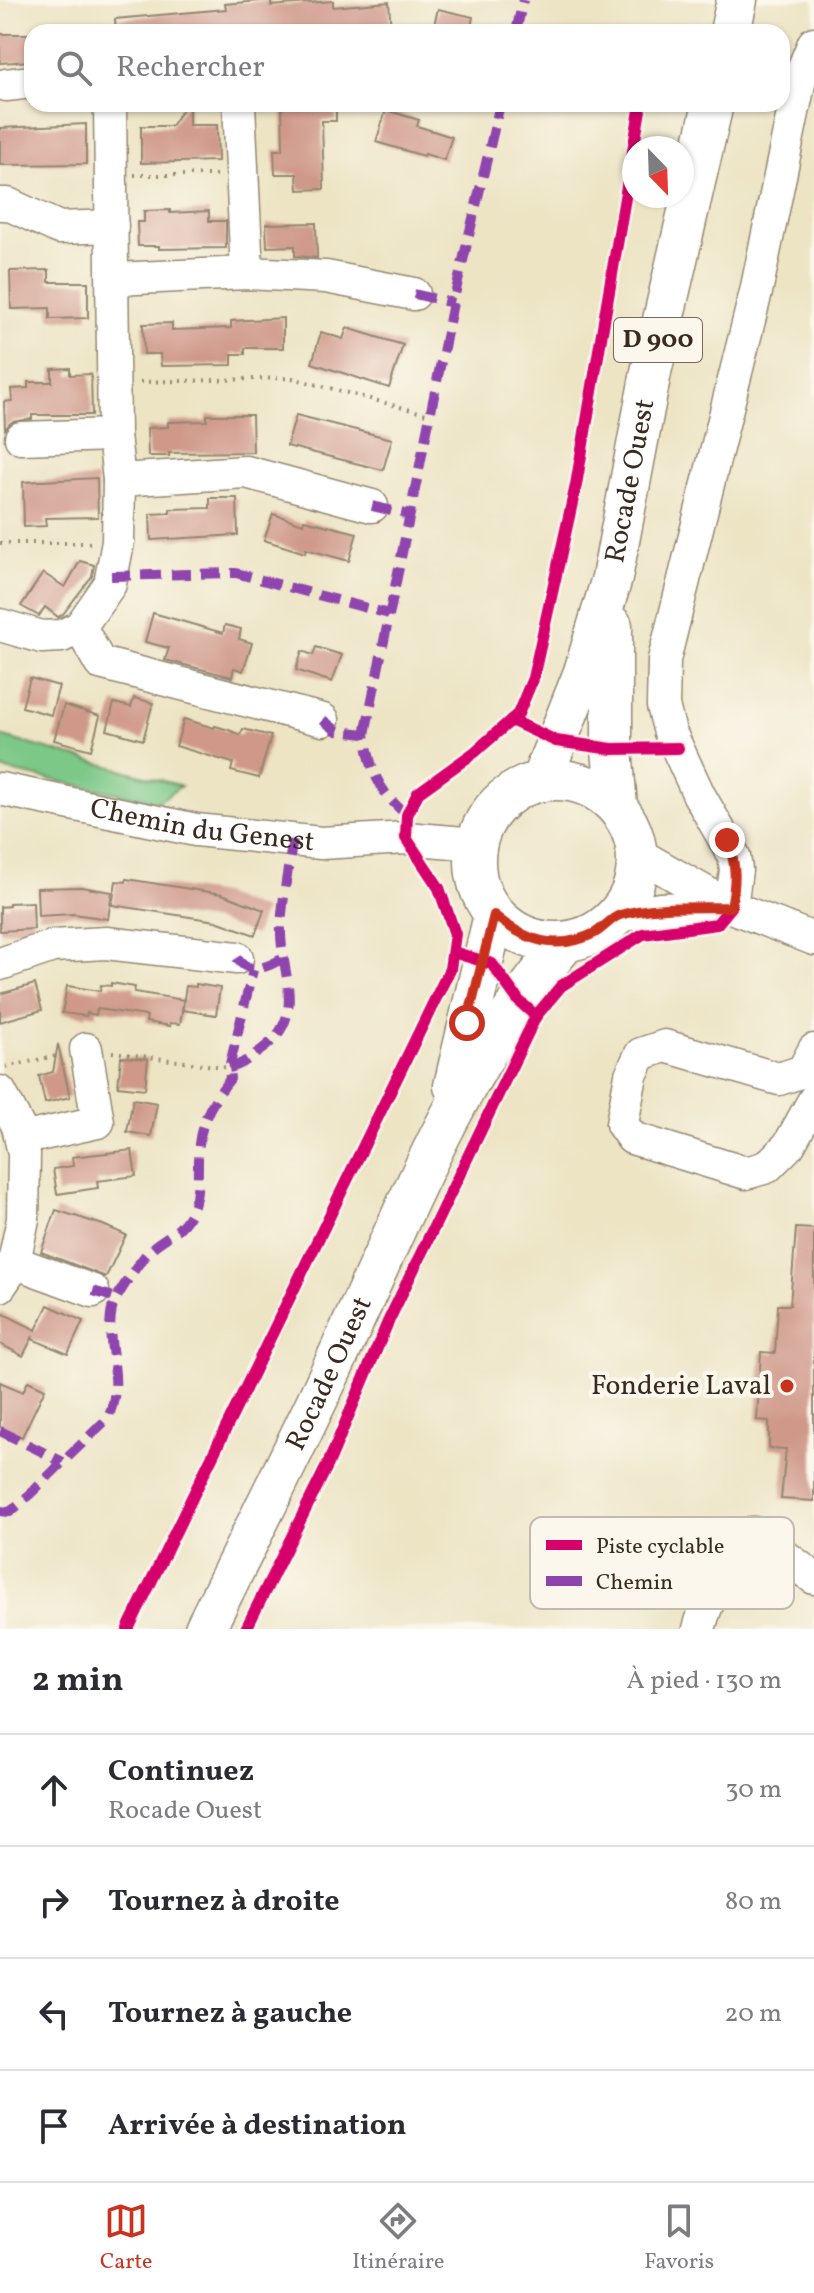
<!DOCTYPE html>
<html lang="fr">
<head>
<meta charset="utf-8">
<style>
  :root { --surface:#fff; --page:#f7f7f7; --text:#2b2b33; --muted:#7c7c81; --line:#e1e1e2; --accent:#c8321e }
  body { margin:0; font-family:Vollkorn,serif; background:var(--page); color:var(--text) }
  .compass { position:absolute; left:622px; top:136px; width:72px; height:72px; border-radius:50%; background:var(--surface); box-shadow:0 2px 6px #0004; rotate:157deg }
  .stop { position:absolute; width:24px; height:24px; margin:-18px; border:6px solid #c8321e; border-radius:50%; background:#fff }
  .stop.end { background:#c8321e; border-color:#fff; box-shadow:0 2px 8px #0008 }
  .list { margin:0; padding:0; list-style:none }
  h2 { display:flex; justify-content:space-between; align-items:center; height:104px; margin:0; padding:0 32px; font-size:34px }
  h2 small { font-size:26px; font-weight:400; color:var(--muted) }
  .list li { display:grid; grid-template-columns:52px 1fr auto; gap:24px; align-items:center; box-sizing:border-box; height:112px; padding:0 32px; border-top:2px solid var(--line) }
  .list b { display:block; font-size:30px; white-space:nowrap }
  .list p { margin:0; font-size:26px; white-space:nowrap; color:var(--muted) }
  .list em { font-size:26px; font-style:normal; color:var(--muted) }
  .icon { flex:none; width:44px; height:44px; fill:none; stroke:currentColor; stroke-width:2; stroke-linecap:round; stroke-linejoin:round }
  .map { position:relative; flex:none; width:814px; height:1629px; overflow:hidden }
  .search { position:absolute; background:var(--surface); box-shadow:0 2px 6px #0004; left:24px; right:24px; top:24px; height:88px; display:flex; align-items:center; gap:20px; box-sizing:border-box; padding:0 28px; border-radius:24px; color:var(--muted); font-size:30px }
  .sheet { height:552px; background:var(--surface) }
  nav { display:flex; justify-content:space-around; align-items:center; box-sizing:border-box; height:112px; border-top:2px solid var(--line); background:var(--surface); font-size:22px; color:var(--muted) }
  nav a { display:grid; justify-items:center; gap:4px }
  nav .on { color:var(--accent) }
  .map>svg:first-child { display:block }
  .green { fill:#7cc887; stroke:#5c7952; stroke-width:2 }
  .building { fill:#cf9889 }
  .lines { fill:none; stroke-linecap:round; stroke-linejoin:round }
  .minor-casing { stroke:#948771; stroke-width:35 }
  .major-casing { stroke:#948771; stroke-width:43 }
  .path { stroke:#948771; stroke-width:4; stroke-dasharray:2 6; stroke-linecap:butt }
  .minor { stroke:#fff; stroke-width:32 }
  .major { stroke:#fff; stroke-width:40 }
  .quiet { stroke:#8e44ad; stroke-width:10; stroke-dasharray:20 10; stroke-linecap:butt }
  .cycleway-casing { stroke:#fbf7ec; stroke-width:17 }
  .cycleway { stroke:#d6006c; stroke-width:12 }
  .route { stroke:#c8321e; stroke-width:10 }
  .poi-dot { fill:#c8321e; stroke:#fbf7ec; stroke-width:3 }
  .labels { text-anchor:middle; dominant-baseline:central; stroke-width:8; stroke-linejoin:round; paint-order:stroke }
  .shield { fill:#fbf7ec; stroke:#75685c; stroke-width:2 }
  .shield-label { font-size:26px; font-weight:bold; fill:#3b2a1e }
  .street-label { font-size:28px; fill:#3b2a1e; stroke:#fbf7ec }
  .poi-label { font-size:28px; fill:#3b2a1e; stroke:#fbf7ec; text-anchor:end }
  .key { fill:#fbf7ec; stroke:#c1baae; stroke-width:2 }
  .key-label { font-size:22px; fill:#3b2a1e }
</style>
</head>
<body>
<div class="map">
<svg width="814" height="1629" viewBox="0 0 814 1629">
  <rect width="100%" height="100%" fill="#fbf7ec"/>
  <filter id="ink" filterUnits="userSpaceOnUse"><feTurbulence type="fractalNoise" baseFrequency=".0125" numOctaves="2"/><feDisplacementMap in="SourceGraphic" scale="16" xChannelSelector="R" yChannelSelector="G"/><feConvolveMatrix kernelMatrix="1 2 1 2 8 2 1 2 1" color-interpolation-filters="sRGB"/></filter>
  <filter id="wash" filterUnits="userSpaceOnUse"><feTurbulence type="fractalNoise" baseFrequency=".006" numOctaves="4" result="noise"/><feDisplacementMap in="SourceGraphic" scale="32" xChannelSelector="R" yChannelSelector="G"/><feGaussianBlur stdDeviation="1.8" result="paint"/><feColorMatrix in="noise" values="0 0 0 0 0 0 0 0 0 0 0 0 0 0 0 0 0 1.4 0 .05"/><feComposite in="paint" operator="in"/></filter>
  <g filter="url(#wash)">
    <rect width="100%" height="100%" fill="#ede4c4"/>
    <polygon class="green" points="0,736 181,786 158,802 0,769"/>
    <g id="blocks">
      <g class="building">
        <polygon points="271,0 271,6 333,1 333,7 389,2 391,32 365,32 365,29 325,32 116,32 115,19 226,9 225,4"/>
        <polygon points="438,9 473,17 470,32 432,32"/>
        <polygon points="0,34 32,34 32,61 0,63"/>
        <polygon points="186,104 189,104 189,125 217,125 218,161 141,163 141,126 171,126"/>
        <polygon points="282,104 336,104 336,121 322,121 324,189 298,190 297,174 275,174 274,150 283,150"/>
        <polygon points="386,110 419,120 417,126 452,137 444,160 425,154 424,156 376,142"/>
        <polygon points="86,124 86,164 0,165 0,128"/>
        <polygon points="170,210 170,213 209,211 209,221 226,221 226,248 159,249 159,246 138,246 137,222 144,222 144,211"/>
        <polygon points="316,223 317,258 295,256 295,246 267,247 266,224"/>
        <polygon points="49,270 49,282 88,282 88,318 50,319 50,308 11,309 10,271"/>
        <polygon points="283,318 283,348 245,348 245,354 232,354 232,365 161,366 160,354 144,354 143,324 172,323 172,330 231,328 231,321"/>
        <polygon points="347,328 403,345 389,388 312,363 321,332 343,339"/>
        <polygon points="70,368 70,375 91,374 92,415 32,415 32,419 12,422 5,429 4,402 12,401 11,389 28,388 28,382 52,382 52,369"/>
        <polygon points="207,415 252,415 253,452 169,453 169,456 148,456 147,428 168,427 168,422 207,421"/>
        <polygon points="296,415 392,439 383,470 287,446"/>
        <polygon points="97,478 98,517 45,518 46,526 24,527 23,482"/>
        <polygon points="210,498 237,498 238,535 151,540 150,514 170,513 170,509 210,508"/>
        <polygon points="273,514 303,524 304,520 357,533 349,561 306,549 305,553 264,540"/>
        <polygon points="80,561 94,565 92,576 63,614 58,617 45,607 39,616 21,606 43,573 65,587"/>
        <polygon points="153,613 223,633 225,625 241,629 239,639 252,643 243,671 234,668 232,677 165,660 169,648 145,642"/>
        <polygon points="316,647 342,655 332,682 296,670 302,651 313,655"/>
        <polygon points="30,678 59,686 51,715 22,707"/>
        <polygon points="134,698 153,703 143,740 107,730 114,703 131,707"/>
        <polygon points="64,705 100,716 91,750 54,740"/>
        <polygon points="184,719 214,728 215,726 229,730 240,735 243,729 271,736 259,778 231,771 233,763 176,746"/>
        <polygon points="126,879 222,894 264,910 255,935 216,921 112,905 116,881 126,882"/>
        <polygon points="81,887 112,892 108,919 74,914 38,916 37,888"/>
        <polygon points="33,902 34,929 0,931 0,907 9,906 9,903"/>
        <polygon points="111,983 135,987 134,992 184,1000 180,1024 170,1023 170,1026 146,1022 147,1016 97,1009 96,1015 87,1013 86,1016 62,1013 67,986 100,991 101,985 111,986"/>
        <polygon points="35,984 42,1010 0,1022 0,994"/>
        <polygon points="196,984 220,988 216,1015 182,1010 186,986 196,987"/>
        <polygon points="58,1044 70,1097 45,1103 39,1076 53,1072"/>
        <polygon points="121,1057 148,1059 145,1089 118,1086"/>
        <polygon points="133,1099 157,1103 151,1136 127,1132"/>
        <polygon points="132,1150 136,1176 97,1181 98,1188 57,1194 53,1169 73,1166 72,1157"/>
        <polygon points="56,1210 103,1225 126,1235 106,1277 41,1252"/>
        <polygon points="796,1228 814,1229 814,1501 781,1499 786,1449 769,1448 769,1421 757,1420 761,1352 775,1353 778,1305 790,1305"/>
        <polygon points="48,1305 83,1321 68,1354 32,1339 33,1336 23,1356 0,1344 0,1312 36,1330"/>
        <polygon points="28,1381 45,1389 22,1437 0,1427 0,1382 23,1392"/>
      </g>
    </g>
  </g>
  <g filter="url(#ink)">
    <use href="#blocks" fill-opacity="0" stroke="#948771" stroke-width="2"/>
    <g class="lines">
      <defs>
        <g id="minor">
          <polyline points="6,85 32,82"/>
          <polyline points="239,104 247,273"/>
          <polyline points="0,204 8,204 59,228 112,226"/>
          <polyline points="114,279 247,273 326,277 414,294"/>
          <polyline points="21,438 114,435"/>
          <polyline points="119,480 246,472 372,506"/>
          <polyline points="0,625 42,637 62,636 80,627 110,584 118,542 119,480 114,435 110,104"/>
          <polyline points="80,627 100,663 323,720"/>
          <path id="s1" d="M0,789L196,830L321,843L406,838L476,844"/>
          <polyline points="638,854 731,907 814,939"/>
          <polyline points="731,907 736,870 734,856 699,795 670,732 663,706 664,660 756,292 801,74 814,43"/>
          <polyline points="617,916 660,909 731,907"/>
          <polyline points="0,964 53,946 106,943 237,958"/>
          <polyline points="814,1050 803,1071 779,1079 665,1046 641,1054 631,1075 622,1124 632,1138 746,1173 767,1167 789,1145 814,1100"/>
          <polyline points="0,1092 18,1126 24,1154 23,1219 13,1267 0,1286"/>
          <polyline points="21,1139 98,1122 86,1049"/>
          <polyline points="14,1262 93,1291"/>
          <path d="M699,1629C711,1585 725,1567 754,1533L814,1578"/>
        </g>
        <g id="major">
          <polyline points="730,32 737,0"/>
          <polyline points="612,626 612,749 617,806"/>
          <circle cx="556" cy="861" r="81"/>
          <path id="s2" d="M541,781L584,672L612,578L651,372L713,104"/>
          <polyline points="454,1086 494,915"/>
          <path id="s3" d="M205,1629C253,1531 303,1434 348,1334C411,1197 465,1059 565,943"/>
        </g>
      </defs>
      <use href="#minor" class="minor-casing"/>
      <use href="#major" class="major-casing"/>
      <g class="path">
        <polyline points="134,175 217,175"/>
        <polyline points="140,382 292,378 430,415"/>
        <polyline points="0,543 92,543"/>
        <polyline points="112,1052 229,1068"/>
        <polyline points="6,1067 60,1055"/>
      </g>
      <use href="#minor" class="minor"/>
      <use href="#major" class="major"/>
      <g class="quiet">
        <polyline points="516,32 523,0"/>
        <polyline points="414,294 453,303"/>
        <polyline points="372,506 409,515"/>
        <polyline points="111,576 236,573 389,614"/>
        <path d="M323,720L337,731L365,734C371,771 377,790 407,815"/>
        <polyline points="365,734 453,303 500,104"/>
        <path d="M237,958C249,977 269,966 285,957"/>
        <path d="M229,1068C241,1066 251,1057 261,1050C310,1015 279,973 281,926C283,897 288,868 293,840"/>
        <polyline points="93,1291 117,1298"/>
        <polyline points="0,1431 63,1462"/>
        <path d="M0,1511L10,1512L23,1501L108,1418C126,1376 104,1347 112,1309C114,1298 140,1261 148,1252C161,1238 179,1234 189,1216C202,1194 196,1168 199,1144C202,1118 214,1099 230,1079L229,1068L253,970"/>
      </g>
      <defs>
        <g id="cycleway">
          <polyline points="511,720 556,741 612,749 678,748"/>
          <polyline points="453,952 492,964 519,1001 536,1016"/>
          <polyline points="128,1629 450,969 455,934 439,888 406,838 407,815 418,793 475,752 518,714 533,678 576,485 641,104"/>
          <polyline points="246,1629 328,1464 388,1322 536,1016 561,986 643,934 717,924 731,907"/>
        </g>
      </defs>
      <use href="#cycleway" class="cycleway-casing"/>
      <use href="#cycleway" class="cycleway"/>
    </g>
  </g>
  <g class="lines" filter="url(#ink)">
    <path class="route" d="M467,1023L494,915C525,941 557,952 595,933C604,928 611,918 620,915C655,905 696,908 731,907C736,882 737,864 727,840"/>
  </g>
  <circle class="poi-dot" cx="787" cy="1386" r="8"/>
  <g class="labels">
    <rect class="shield" x="614" y="318" width="88" height="44" rx="6"/>
    <g class="shield-label">
      <text x="658" y="340">D 900</text>
    </g>
    <g class="street-label">
      <text stroke="none"><textPath href="#s2" startOffset="314">Rocade Ouest</textPath></text>
      <text stroke="none"><textPath href="#s1" startOffset="206">Chemin du Genest</textPath></text>
      <text stroke="none"><textPath href="#s3" startOffset="284">Rocade Ouest</textPath></text>
    </g>
    <g class="poi-label">
      <text x="771" y="1386">Fonderie Laval</text>
    </g>
  </g>
  <rect x="530" y="1517" width="264" height="92" rx="12" class="key"/>
  <rect x="546" y="1540" width="36" height="10" fill="#d6006c"/>
  <rect x="546" y="1576" width="36" height="10" fill="#8e44ad"/>
  <g class="key-label">
    <text x="596" y="1553">Piste cyclable</text>
    <text x="596" y="1589">Chemin</text>
  </g>
</svg>
<svg class="compass" viewBox="-18 -18 36 36"><path d="M0-13l5 13h-10z" fill="#e53935"/><path d="M0 13l5-13h-10z" fill="#7c7c81"/></svg>
<div class="stop" style="left:467px;top:1023px"></div>
<div class="stop end" style="left:727px;top:840px"></div>
<div class="search"><svg class="icon" aria-label="search" viewBox="0 0 24 24"><circle cx="10" cy="10" r="6"/><path d="M15 15l6 6"/></svg>Rechercher</div>
</div>
<section class="sheet">
<h2>2 min<small>À pied · 130 m</small></h2>
<ul class="list">
<li><svg class="icon" aria-label="ahead" viewBox="0 0 24 24"><path d="M12 20V5M6 11l6-6 6 6"/></svg><div><b>Continuez</b><p>Rocade Ouest</p></div><em>30 m</em></li>
<li><svg class="icon" aria-label="right" viewBox="0 0 24 24"><path d="M7 20v-9h11M14 6l5 5-5 5"/></svg><div><b>Tournez à droite</b></div><em>80 m</em></li>
<li><svg class="icon" aria-label="left" viewBox="0 0 24 24"><path d="M17 20v-9H6M10 6l-5 5 5 5"/></svg><div><b>Tournez à gauche</b></div><em>20 m</em></li>
<li><svg class="icon" aria-label="arrive" viewBox="0 0 24 24"><path d="M6 21V4h12l-3 4 3 4H6"/></svg><div><b>Arrivée à destination</b></div></li>
</ul>
</section>
<nav>
<a class="on"><svg class="icon" aria-label="map" viewBox="0 0 24 24"><path d="M3 6l6-2 6 2 6-2v14l-6 2-6-2-6 2zM9 4v14M15 6v14"/></svg>Carte</a>
<a><svg class="icon" aria-label="directions" viewBox="0 0 24 24"><path d="M12 3l9 9-9 9-9-9zM9 14v-3h6M13 9l2 2-2 2"/></svg>Itinéraire</a>
<a><svg class="icon" aria-label="saved" viewBox="0 0 24 24"><path d="M7 4h10v16l-5-4-5 4z"/></svg>Favoris</a>
</nav>
</body>
</html>
